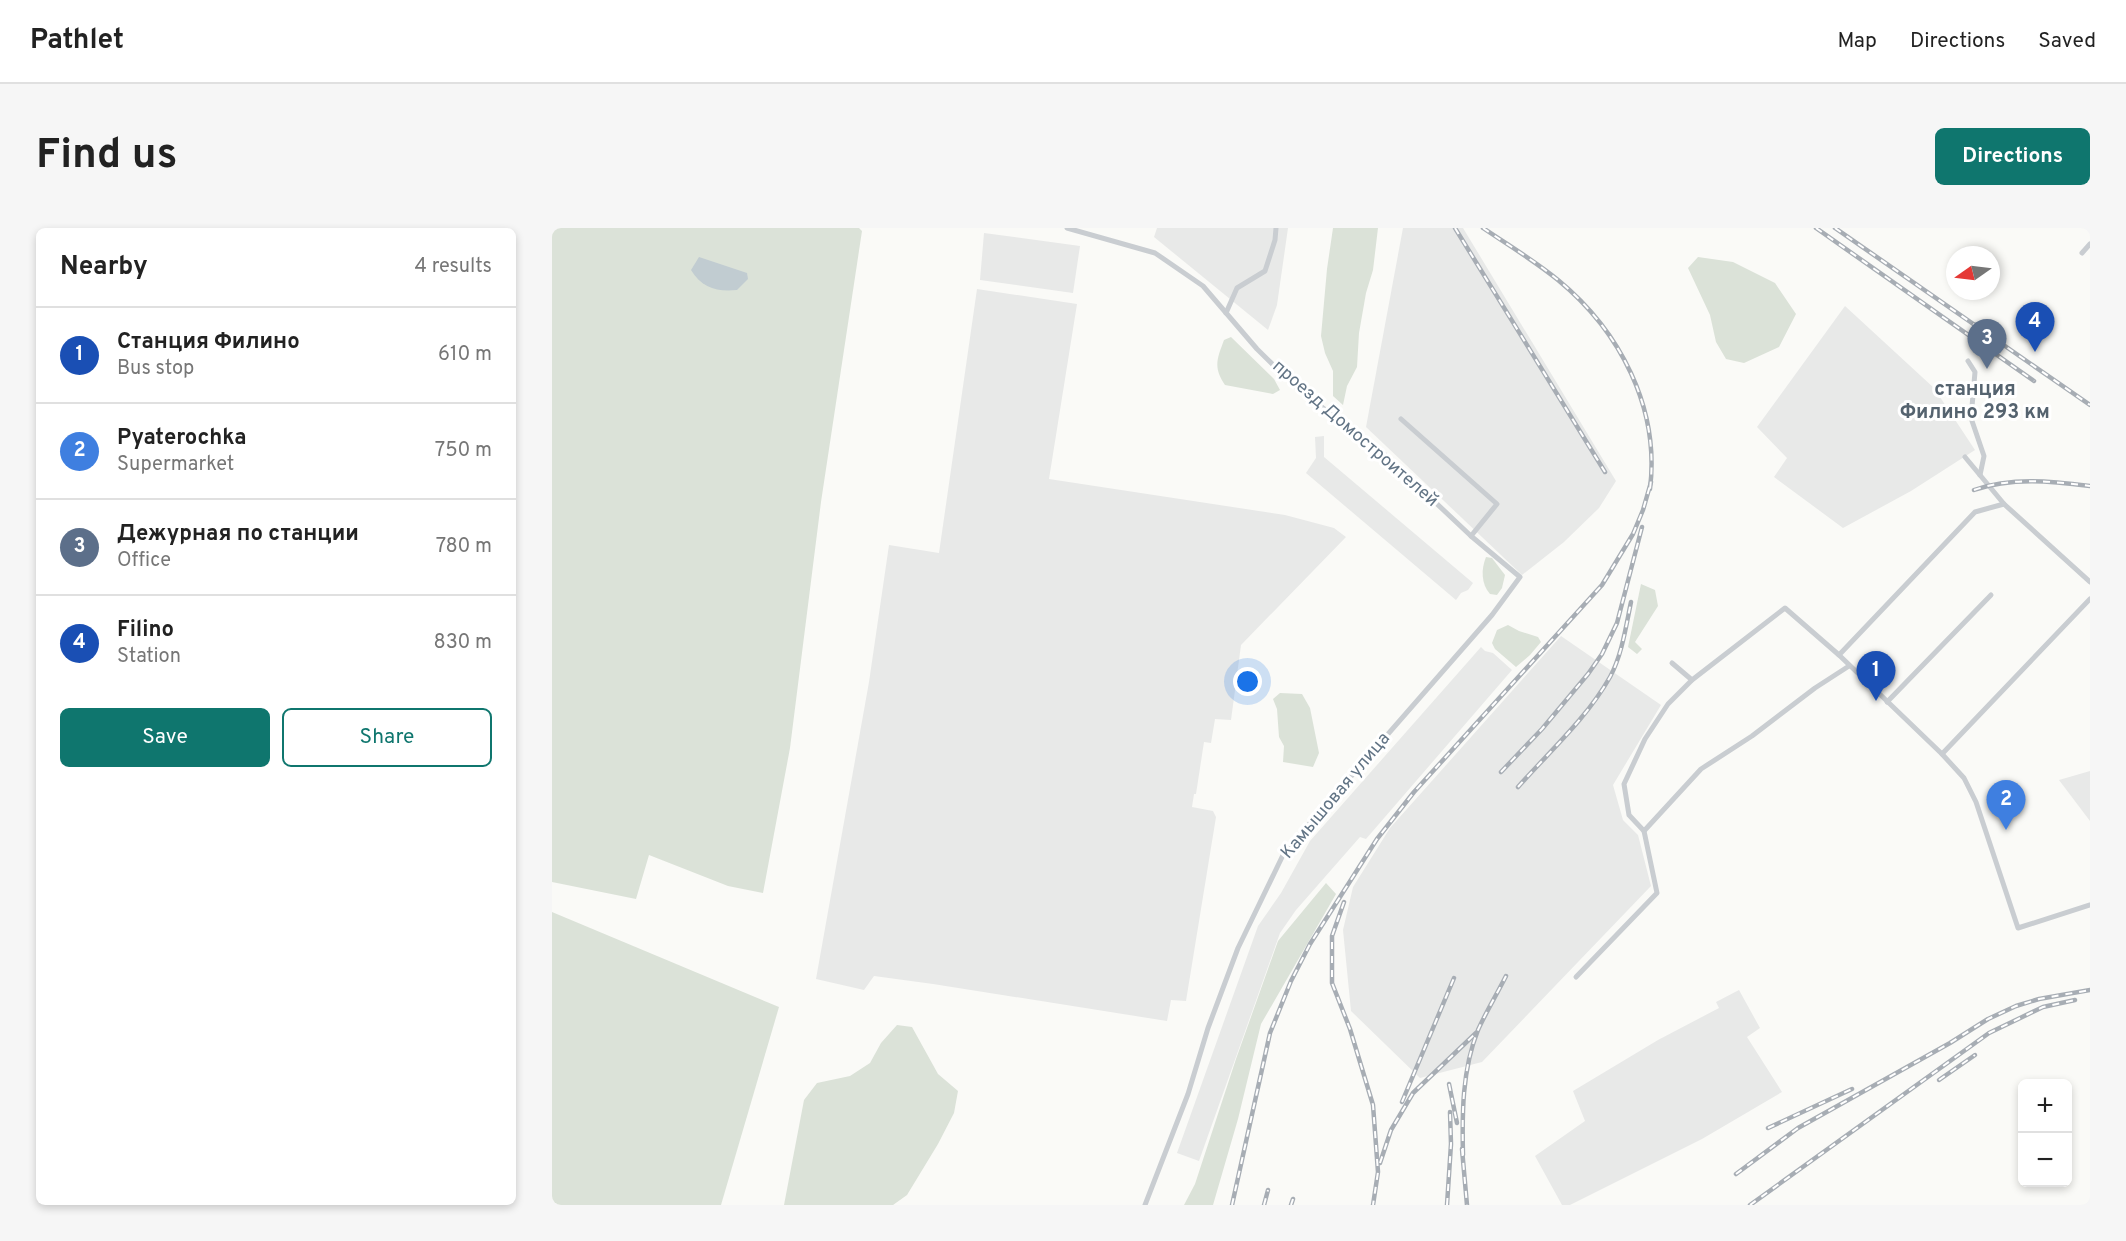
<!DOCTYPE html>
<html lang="en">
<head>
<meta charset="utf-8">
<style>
  :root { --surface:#fff; --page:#f6f6f6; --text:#222; --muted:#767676; --line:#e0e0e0; --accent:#0f766e }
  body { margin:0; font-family:Overpass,sans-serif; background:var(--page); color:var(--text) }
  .controls { position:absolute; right:18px; bottom:18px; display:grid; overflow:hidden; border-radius:9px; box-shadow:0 3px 9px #0003 }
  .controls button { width:54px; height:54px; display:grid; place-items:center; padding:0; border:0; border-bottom:2px solid var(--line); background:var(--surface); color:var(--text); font:30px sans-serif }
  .compass { position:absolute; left:1394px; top:18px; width:54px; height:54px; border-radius:50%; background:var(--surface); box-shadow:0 3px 9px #0003; rotate:256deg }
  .you { position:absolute; left:696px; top:454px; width:21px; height:21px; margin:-15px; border:4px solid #fff; border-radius:50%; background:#1a73e8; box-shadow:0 0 0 9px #1a73e833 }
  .badge { display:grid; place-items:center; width:39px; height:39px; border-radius:50%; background:var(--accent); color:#fff; font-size:20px; font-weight:700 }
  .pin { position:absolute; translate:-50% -50px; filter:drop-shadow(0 2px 3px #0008) }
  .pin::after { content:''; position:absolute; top:32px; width:21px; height:18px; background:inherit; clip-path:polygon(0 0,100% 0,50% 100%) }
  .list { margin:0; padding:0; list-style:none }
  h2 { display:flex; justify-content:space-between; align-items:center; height:78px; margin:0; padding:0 24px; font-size:26px }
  h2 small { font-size:20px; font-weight:400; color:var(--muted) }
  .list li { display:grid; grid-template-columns:39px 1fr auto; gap:18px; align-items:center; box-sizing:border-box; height:96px; padding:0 24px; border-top:2px solid var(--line) }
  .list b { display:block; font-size:22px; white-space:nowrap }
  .list p { margin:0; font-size:20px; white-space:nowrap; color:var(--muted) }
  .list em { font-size:20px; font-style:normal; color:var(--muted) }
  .actions { display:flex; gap:12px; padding:18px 24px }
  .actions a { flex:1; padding:14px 0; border:2px solid var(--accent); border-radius:9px; text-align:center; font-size:21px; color:var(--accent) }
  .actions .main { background:var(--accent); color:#fff }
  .map { position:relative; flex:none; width:1538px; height:977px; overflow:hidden; border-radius:9px }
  header { display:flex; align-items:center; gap:36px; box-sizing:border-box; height:84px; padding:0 30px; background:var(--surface); border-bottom:2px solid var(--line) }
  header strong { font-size:28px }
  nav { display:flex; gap:33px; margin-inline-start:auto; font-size:21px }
  .intro { display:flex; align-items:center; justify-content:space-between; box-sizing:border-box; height:144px; padding:0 36px }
  h1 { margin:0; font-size:42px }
  .button { padding:15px 27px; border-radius:9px; background:var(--accent); color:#fff; font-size:21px; font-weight:700 }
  main { display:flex; gap:36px; padding:0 36px }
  aside { flex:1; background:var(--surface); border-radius:9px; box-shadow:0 3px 9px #0003 }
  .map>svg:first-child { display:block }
  .built { fill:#e8e9e8 }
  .green { fill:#dbe2d8 }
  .water { fill:#c1ccd1 }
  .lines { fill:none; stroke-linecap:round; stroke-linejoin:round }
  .minor { stroke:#c9cdd1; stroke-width:5 }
  .rail-casing { stroke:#a7adb4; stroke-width:4.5 }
  .rail { stroke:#fff; stroke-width:2; stroke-dasharray:7; stroke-linecap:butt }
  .labels { text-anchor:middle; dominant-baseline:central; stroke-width:6; stroke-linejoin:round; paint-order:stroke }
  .street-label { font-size:18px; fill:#627485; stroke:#fff }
  .neighbourhood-label { font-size:20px; font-weight:bold; fill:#55636f; stroke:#fff }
</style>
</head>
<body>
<header>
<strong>Pathlet</strong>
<nav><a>Map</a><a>Directions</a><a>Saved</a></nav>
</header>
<div class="intro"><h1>Find us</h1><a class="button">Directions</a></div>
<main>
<aside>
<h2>Nearby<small>4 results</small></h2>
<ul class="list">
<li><span class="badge" style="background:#1a4fb4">1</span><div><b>Станция Филино</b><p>Bus stop</p></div><em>610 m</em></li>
<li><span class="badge" style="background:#3f7fe0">2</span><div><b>Pyaterochka</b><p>Supermarket</p></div><em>750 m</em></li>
<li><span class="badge" style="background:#5c6f8a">3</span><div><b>Дежурная по станции</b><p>Office</p></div><em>780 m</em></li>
<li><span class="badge" style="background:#1a4fb4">4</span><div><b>Filino</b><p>Station</p></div><em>830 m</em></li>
</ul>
<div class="actions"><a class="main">Save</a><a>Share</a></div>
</aside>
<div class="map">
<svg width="1538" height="977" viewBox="0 0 1538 977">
  <rect width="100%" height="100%" fill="#fafaf7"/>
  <g class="built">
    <polygon points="605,0 736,0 725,77 716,102 602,9"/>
    <polygon points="851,0 911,0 1064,253 1047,280 1012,314 970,347 814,199"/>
    <polygon points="432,5 528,18 521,65 428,52"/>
    <polygon points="425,61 525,76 497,251 733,287 782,300 794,309 689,417 679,492 663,491 659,515 652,514 644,566 642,566 640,579 661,583 664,589 634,773 619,772 615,793 381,756 322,748 312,762 264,751 317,454 337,317 387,325"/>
    <polygon points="1293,78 1382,160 1423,222 1359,263 1291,300 1222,249 1235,230 1205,199"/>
    <polygon points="772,208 772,229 921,355 916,362 909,365 904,372 754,245 764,230 763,209"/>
    <polygon points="1009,408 1109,477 1061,557 1071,592 1086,607 1099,658 930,834 868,850 799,783 791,702 801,659 838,600"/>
    <polygon points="929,419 933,423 941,425 960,442 814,611 808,609 744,682 728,705 647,933 625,925 706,698 729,665 758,613"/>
    <polygon points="1538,543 1538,593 1507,552"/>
    <polygon points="1187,762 1208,800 1195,809 1230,864 1150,911 1018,977 1010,977 983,928 1033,893 1021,863 1106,812 1167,780 1164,774"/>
  </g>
  <g class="green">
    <polygon points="0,0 307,0 310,3 269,274 238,520 211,665 176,658 97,627 84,671 0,654"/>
    <polygon points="781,0 826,0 821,42 814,65 807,105 805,139 795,158 791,177 781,168 781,143 773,125 769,108 775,41"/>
    <polygon points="1146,29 1181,34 1223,55 1244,86 1227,119 1192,135 1174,131 1164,114 1158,87 1136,40"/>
    <path d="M679,109L722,151L728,162L721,166L673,157C661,139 665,131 672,112Z"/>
    <path d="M934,329L940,330L953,347L950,360L945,367L938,366C929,356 929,341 934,329Z"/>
    <polygon points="1089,356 1103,362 1106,378 1083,414 1090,421 1085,426 1076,419"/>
    <polygon points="956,397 967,403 986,409 989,414 978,427 964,439 943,421 940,415 945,402"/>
    <polygon points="728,465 750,466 758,480 767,525 761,539 731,534 732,518 727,509 725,481 721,471"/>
    <polygon points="774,655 784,666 709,796 686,891 661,977 632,977 643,956 684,831 726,713"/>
    <polygon points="0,684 227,779 169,977 0,977"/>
    <polygon points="345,797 360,799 386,846 406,863 402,885 386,916 355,967 341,977 232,977 252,872 265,855 298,848 318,835 329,815"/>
  </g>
  <path class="water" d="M147,29L195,45L196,51L185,62C165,64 150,60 139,42Z"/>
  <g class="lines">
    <g class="minor">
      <polyline points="515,0 603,25 651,58 705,121 747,162 831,225 919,308 968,349 940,387 732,625 686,720 656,800 636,866 593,977"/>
      <polyline points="1530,25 1538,16"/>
      <polyline points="674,85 685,60 713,43 723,12 724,0"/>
      <polyline points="1416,133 1423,144 1419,190 1432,228 1428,247"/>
      <polyline points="849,191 945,276 919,308"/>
      <polyline points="1413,229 1452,276 1538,354"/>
      <polyline points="1452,276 1423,284 1287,427 1390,526 1412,550 1424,574 1466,700 1538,677"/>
      <polyline points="1287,427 1233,380 1140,452 1116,476 1093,511 1072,556 1077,587 1092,603 1149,541 1200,508 1263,460 1297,438"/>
      <polyline points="1120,435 1140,452"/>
      <polyline points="1335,474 1439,367"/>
      <polyline points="1390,526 1538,371"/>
      <polyline points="1024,749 1105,665 1092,603"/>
    </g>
    <defs>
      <g id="rail">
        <polyline points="903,0 1053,244"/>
        <path d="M931,0C956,17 983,33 1006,52C1068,103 1108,180 1098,261"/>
        <polyline points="1264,0 1482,153"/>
        <polyline points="1283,0 1538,177"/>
        <path d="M1422,262C1459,249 1499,253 1538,258"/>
        <polyline points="949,544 990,501 1036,446 1050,426 1065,395 1090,299"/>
        <path d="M966,559C997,524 1035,490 1058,449C1070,427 1074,398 1079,374"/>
        <polyline points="792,674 780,708 780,755 798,801 821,877 826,944 821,977"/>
        <polyline points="1387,852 1423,827"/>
        <polyline points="897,856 905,895"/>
        <polyline points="850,874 902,750"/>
        <polyline points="1216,900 1300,861"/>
        <polyline points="910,921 915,977"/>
        <path d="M911,927C910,886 910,842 926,802C934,784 945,766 954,748"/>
        <polyline points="828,935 839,902 861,865 924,805"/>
        <polyline points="1184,946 1246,900 1398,815 1436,791 1464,778 1487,771 1538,762"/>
        <polyline points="680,977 718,805 739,753 758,716 825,611 862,564 1050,357 1081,306 1091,282 1099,254"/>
        <polyline points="712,977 716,962"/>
        <polyline points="739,977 741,971"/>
        <polyline points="895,977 899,916 898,884"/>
        <polyline points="1198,977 1437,805 1491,779 1523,772"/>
      </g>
    </defs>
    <use href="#rail" class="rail-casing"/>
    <use href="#rail" class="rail"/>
  </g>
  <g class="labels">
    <g class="street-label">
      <text transform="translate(803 206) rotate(41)">проезд Домостроителей</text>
      <text transform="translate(784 568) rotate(-50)">Камышовая улица</text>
    </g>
    <g class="neighbourhood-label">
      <text x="1423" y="162">станция<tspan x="1423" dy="23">Филино 293 км</tspan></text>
    </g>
  </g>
</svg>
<div class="controls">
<button>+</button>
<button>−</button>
</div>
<svg class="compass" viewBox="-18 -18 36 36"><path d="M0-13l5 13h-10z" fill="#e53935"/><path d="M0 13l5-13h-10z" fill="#767676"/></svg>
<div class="you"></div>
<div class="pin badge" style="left:1324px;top:473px;background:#1a4fb4">1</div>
<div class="pin badge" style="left:1454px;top:602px;background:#3f7fe0">2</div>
<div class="pin badge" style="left:1435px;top:141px;background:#5c6f8a">3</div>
<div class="pin badge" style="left:1483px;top:124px;background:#1a4fb4">4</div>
</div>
</main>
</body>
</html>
